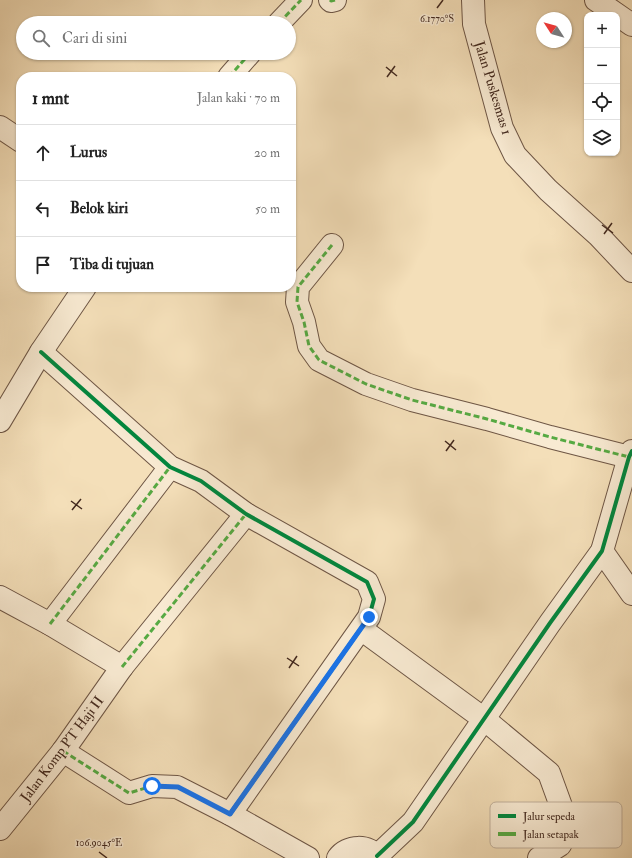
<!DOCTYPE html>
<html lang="id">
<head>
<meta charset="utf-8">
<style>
  :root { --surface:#fff; --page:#f6f6f6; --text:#222; --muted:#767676; --line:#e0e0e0 }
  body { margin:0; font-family:"IM FELL Double Pica",serif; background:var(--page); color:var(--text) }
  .controls { position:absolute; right:12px; top:12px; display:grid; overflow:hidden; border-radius:8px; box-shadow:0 1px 3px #0004 }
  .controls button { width:36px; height:36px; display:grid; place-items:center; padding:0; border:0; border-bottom:1px solid var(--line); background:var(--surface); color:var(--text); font:20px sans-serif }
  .compass { position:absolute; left:536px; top:12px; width:36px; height:36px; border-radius:50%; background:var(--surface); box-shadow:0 1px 3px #0004; rotate:306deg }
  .stop { position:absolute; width:12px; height:12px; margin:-9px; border:3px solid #1a73e8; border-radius:50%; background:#fff }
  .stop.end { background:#1a73e8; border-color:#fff; box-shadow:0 1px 4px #0008 }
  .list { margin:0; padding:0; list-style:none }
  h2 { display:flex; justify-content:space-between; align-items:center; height:52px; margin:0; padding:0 16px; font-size:17px }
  h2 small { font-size:13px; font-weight:400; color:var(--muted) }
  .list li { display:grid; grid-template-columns:26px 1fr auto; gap:12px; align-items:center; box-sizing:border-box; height:56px; padding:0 16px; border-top:1px solid var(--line) }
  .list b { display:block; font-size:15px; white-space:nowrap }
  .list em { font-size:13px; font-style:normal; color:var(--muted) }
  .icon { flex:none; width:22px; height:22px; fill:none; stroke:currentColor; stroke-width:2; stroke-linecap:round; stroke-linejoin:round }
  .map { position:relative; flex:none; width:632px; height:858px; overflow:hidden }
  .search { position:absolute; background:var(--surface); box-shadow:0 1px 3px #0004; left:16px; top:16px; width:280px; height:44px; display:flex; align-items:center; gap:10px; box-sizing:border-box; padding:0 14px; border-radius:22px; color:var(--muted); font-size:15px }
  .panel { position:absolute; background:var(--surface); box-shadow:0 1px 3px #0004; left:16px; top:72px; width:280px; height:220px; border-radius:16px }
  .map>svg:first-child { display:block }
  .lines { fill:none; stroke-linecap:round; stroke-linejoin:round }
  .street-casing { stroke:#6e5645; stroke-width:24 }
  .street { stroke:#f8ead2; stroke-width:22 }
  .quiet { stroke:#56aa43; stroke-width:3; stroke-dasharray:6 3; stroke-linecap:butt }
  .cycleway-casing { stroke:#f8ead2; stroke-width:6 }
  .cycleway { stroke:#00873e; stroke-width:4 }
  .route { stroke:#1a73e8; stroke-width:5 }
  .ticks { fill:none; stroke:#42281e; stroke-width:1.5 }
  .labels { text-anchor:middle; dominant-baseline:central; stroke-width:3; stroke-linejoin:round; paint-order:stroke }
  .street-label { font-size:14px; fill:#42281e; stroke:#f8ead2 }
  .key { fill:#f8ead2; stroke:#c1b09c; stroke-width:1 }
  .key-label { font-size:11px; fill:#42281e }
  .ticks-label { font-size:10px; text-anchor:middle; fill:#42281e; stroke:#f8ead2; stroke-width:3; stroke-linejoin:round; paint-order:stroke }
</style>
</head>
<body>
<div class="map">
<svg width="632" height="858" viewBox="0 0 632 858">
  <rect width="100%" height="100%" fill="#f4dfb9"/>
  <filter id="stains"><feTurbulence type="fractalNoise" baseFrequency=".005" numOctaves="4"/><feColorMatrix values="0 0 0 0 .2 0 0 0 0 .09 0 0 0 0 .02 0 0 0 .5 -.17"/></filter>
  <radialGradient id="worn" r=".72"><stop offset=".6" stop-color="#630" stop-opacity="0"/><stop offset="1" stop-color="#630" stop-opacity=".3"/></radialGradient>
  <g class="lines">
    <defs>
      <g id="street">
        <polyline points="330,0 331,1 335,0"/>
        <polyline points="473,0 474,24 502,128 515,155 548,190 598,235 632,271"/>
        <polyline points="596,0 632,25"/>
        <polyline points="279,23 301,0"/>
        <polyline points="229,77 250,53"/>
        <polyline points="0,127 21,141"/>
        <polyline points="332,245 298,287 297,302 304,322 309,346 319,360 366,384 412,400 487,419 550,437 629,457"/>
        <polyline points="41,352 170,467 201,481 246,514 367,582 374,599 369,617 230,814"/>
        <polyline points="0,421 41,352 85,287"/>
        <polyline points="602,551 632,594"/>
        <polyline points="0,597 50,624 122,667"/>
        <polyline points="50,624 170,467"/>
        <polyline points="361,629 484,719 549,773 569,828 560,845 539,858"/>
        <polyline points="63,751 129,793 152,786 177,787 230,814 308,858"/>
        <polyline points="0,829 63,751 122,667 246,514"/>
        <polyline points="377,856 413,822 550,623 602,551 629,457 632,451"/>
        <path d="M338,858C347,845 369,844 379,858"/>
      </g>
    </defs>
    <use href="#street" class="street-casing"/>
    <use href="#street" class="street"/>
    <g class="quiet">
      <polyline points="330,0 331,1 335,0"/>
      <polyline points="279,23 301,0"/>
      <polyline points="229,77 250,53"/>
      <polyline points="332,245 298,287 297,302 304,322 309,346 319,360 366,384 412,400 487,419 550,437 629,457"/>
      <polyline points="50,624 170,467"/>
      <polyline points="122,667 246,514"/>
      <polyline points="63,751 129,793 152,786 177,787 230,814 232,811"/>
    </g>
    <defs>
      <g id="cycleway">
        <polyline points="41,352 170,467 201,481 246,514 367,582 374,599 369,617 230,814"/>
        <polyline points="377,856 413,822 550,623 602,551 629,457 632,451"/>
      </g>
    </defs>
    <use href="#cycleway" class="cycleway-casing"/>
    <use href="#cycleway" class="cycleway"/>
  </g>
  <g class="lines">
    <polyline class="route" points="152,786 178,787 230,814 369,617"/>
  </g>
  <path class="ticks" d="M437,8L443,0M386,67L397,76M387,77L395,66M602,225L613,233M604,234L612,223M445,441L456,450M446,451L454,440M71,501L82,509M72,510L81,499M287,658L299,666M289,668L297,656M99,852L107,858"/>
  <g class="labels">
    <g class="street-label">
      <text transform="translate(493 88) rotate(73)">Jalan Puskesmas 1</text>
      <text transform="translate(62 749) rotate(-53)">Jalan Komp PT Haji II</text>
    </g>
  </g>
  <rect x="490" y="802" width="132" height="46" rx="6" class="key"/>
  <rect x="498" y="814" width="18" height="4" fill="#00873e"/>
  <rect x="498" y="832" width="18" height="4" fill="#56aa43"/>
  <g class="key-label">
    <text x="523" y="820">Jalur sepeda</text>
    <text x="523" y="838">Jalan setapak</text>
  </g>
  <g class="ticks-label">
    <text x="437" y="22">6.1770°S</text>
    <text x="99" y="846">106.9045°E</text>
  </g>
  <rect width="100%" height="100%" filter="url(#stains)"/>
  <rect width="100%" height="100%" fill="url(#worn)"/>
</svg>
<div class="controls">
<button>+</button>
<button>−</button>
<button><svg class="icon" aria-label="locate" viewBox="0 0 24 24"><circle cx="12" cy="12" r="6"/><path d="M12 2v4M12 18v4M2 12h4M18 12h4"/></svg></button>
<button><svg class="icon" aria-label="layers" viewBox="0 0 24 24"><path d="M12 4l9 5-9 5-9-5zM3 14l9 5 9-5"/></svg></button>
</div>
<svg class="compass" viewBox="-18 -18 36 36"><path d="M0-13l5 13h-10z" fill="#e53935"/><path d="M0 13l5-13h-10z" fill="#767676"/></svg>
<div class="stop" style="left:152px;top:786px"></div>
<div class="stop end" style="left:369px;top:617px"></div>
<div class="search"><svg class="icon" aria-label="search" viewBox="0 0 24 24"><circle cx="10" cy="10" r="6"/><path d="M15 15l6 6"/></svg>Cari di sini</div>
<section class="panel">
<h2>1 mnt<small>Jalan kaki · 70 m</small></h2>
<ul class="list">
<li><svg class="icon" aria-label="ahead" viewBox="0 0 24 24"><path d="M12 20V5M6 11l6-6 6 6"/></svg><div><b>Lurus</b></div><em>20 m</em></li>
<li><svg class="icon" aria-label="left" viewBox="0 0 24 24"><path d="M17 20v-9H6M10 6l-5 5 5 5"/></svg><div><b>Belok kiri</b></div><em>50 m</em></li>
<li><svg class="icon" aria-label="arrive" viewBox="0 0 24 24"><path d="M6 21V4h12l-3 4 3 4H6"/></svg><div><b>Tiba di tujuan</b></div></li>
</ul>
</section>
</div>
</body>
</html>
